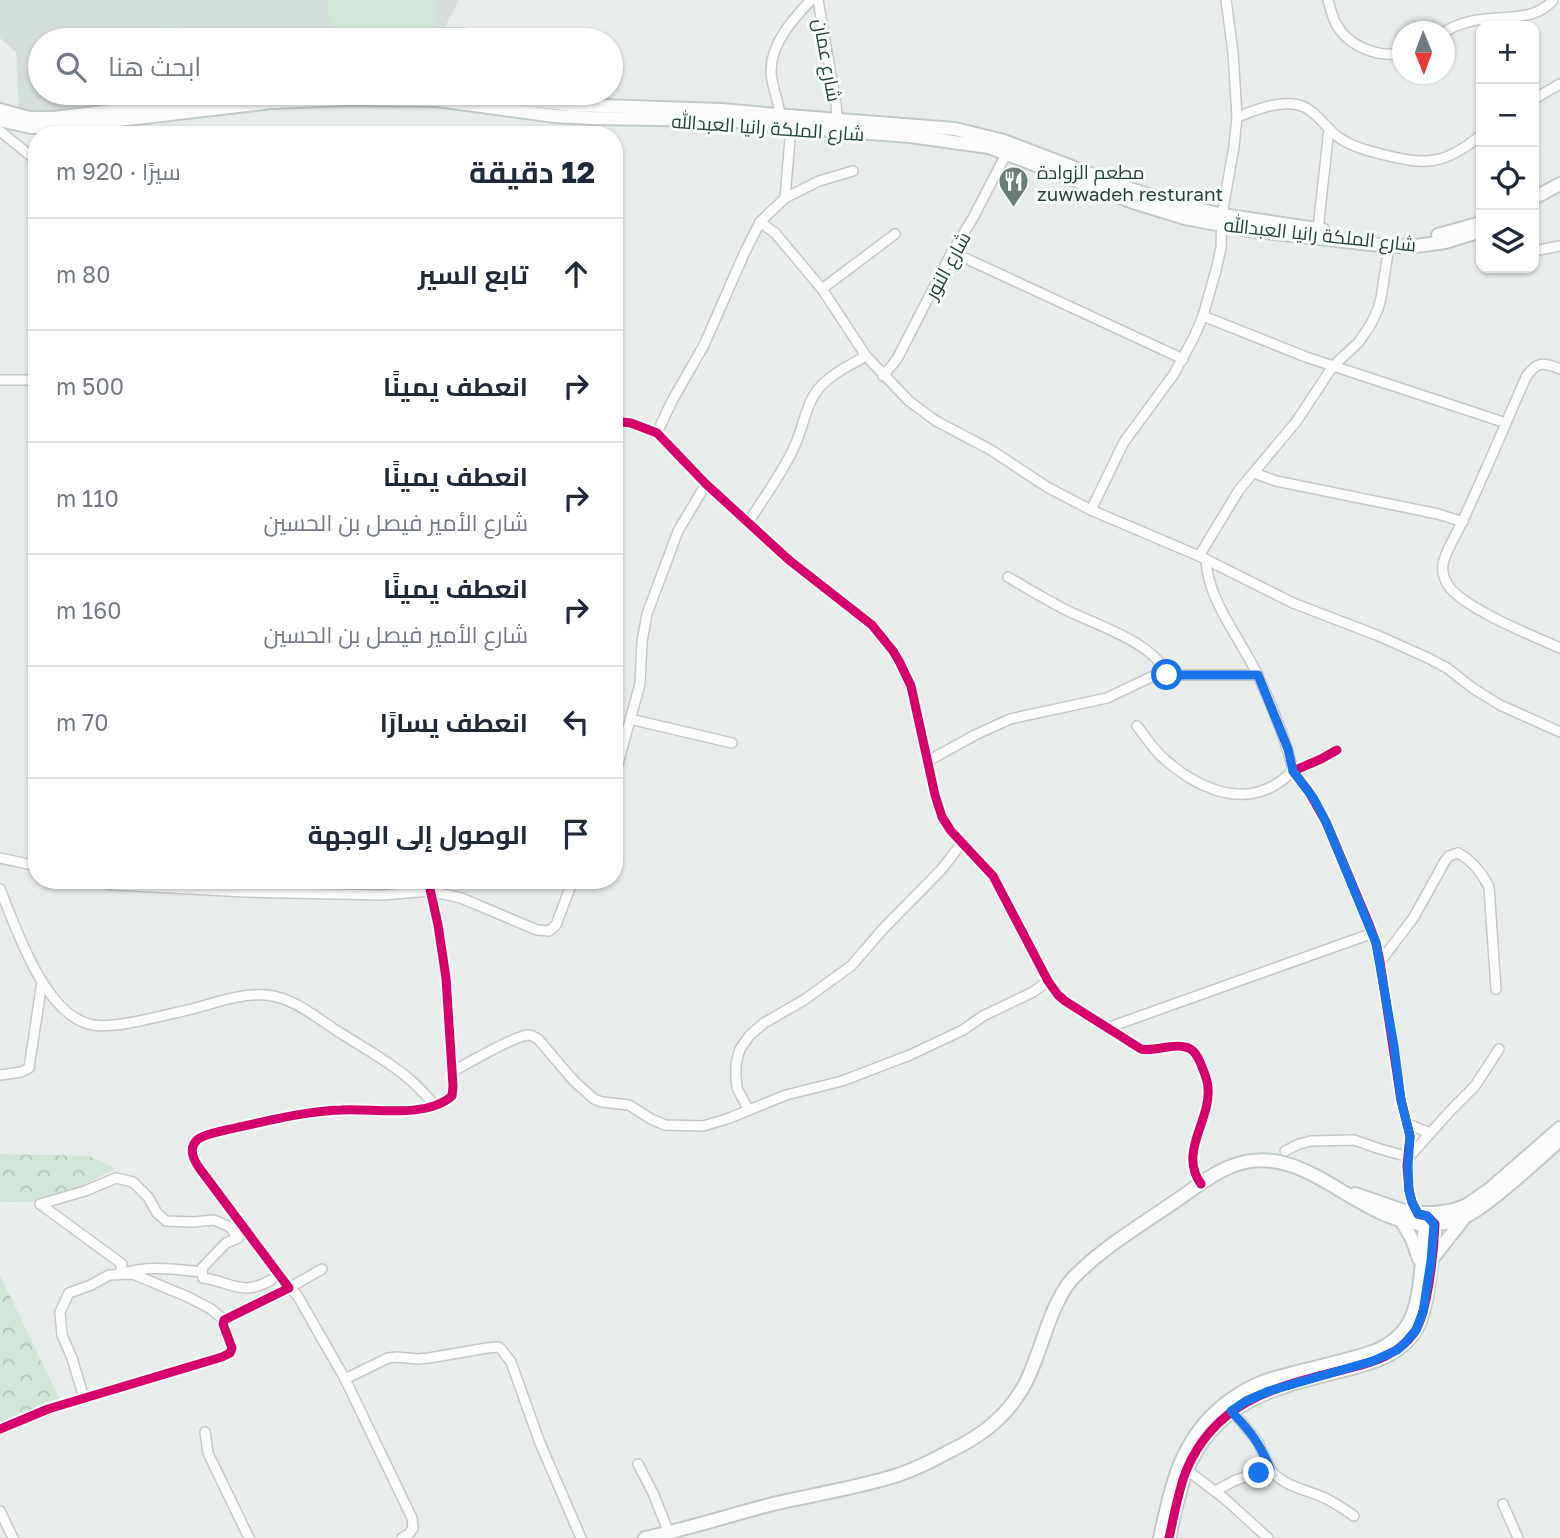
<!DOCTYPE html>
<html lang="ar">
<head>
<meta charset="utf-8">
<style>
  :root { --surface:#fff; --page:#f6f6f7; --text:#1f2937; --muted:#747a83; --line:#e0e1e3 }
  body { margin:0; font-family:"Golos Text",Cairo,sans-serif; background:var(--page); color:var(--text); direction:rtl }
  .controls { position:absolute; right:21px; top:21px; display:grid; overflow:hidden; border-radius:14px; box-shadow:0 2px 5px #0004 }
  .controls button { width:63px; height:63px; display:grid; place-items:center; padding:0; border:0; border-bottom:2px solid var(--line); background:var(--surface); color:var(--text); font:35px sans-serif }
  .compass { position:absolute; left:1392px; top:21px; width:63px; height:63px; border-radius:50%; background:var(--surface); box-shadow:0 2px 5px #0004; rotate:179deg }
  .stop { position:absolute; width:21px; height:21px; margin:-16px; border:5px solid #1a73e8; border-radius:50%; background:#fff }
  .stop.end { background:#1a73e8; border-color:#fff; box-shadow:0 2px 7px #0008 }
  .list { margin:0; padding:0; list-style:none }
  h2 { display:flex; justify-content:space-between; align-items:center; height:91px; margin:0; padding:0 28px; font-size:30px }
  h2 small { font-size:23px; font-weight:400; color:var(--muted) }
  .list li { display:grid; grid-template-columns:46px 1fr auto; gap:21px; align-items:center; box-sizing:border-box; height:112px; padding:0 28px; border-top:2px solid var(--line) }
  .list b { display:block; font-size:26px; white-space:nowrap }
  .list p { margin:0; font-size:23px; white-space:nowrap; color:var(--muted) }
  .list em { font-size:23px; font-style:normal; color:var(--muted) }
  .icon { flex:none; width:38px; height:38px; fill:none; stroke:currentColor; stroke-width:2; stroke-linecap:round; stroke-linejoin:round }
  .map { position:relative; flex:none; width:1560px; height:1538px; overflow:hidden; direction:ltr }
  .search { position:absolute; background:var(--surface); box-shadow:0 2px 5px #0004; left:28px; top:28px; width:595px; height:77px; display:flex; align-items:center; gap:18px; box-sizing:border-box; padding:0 24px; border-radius:38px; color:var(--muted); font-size:26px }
  .panel { position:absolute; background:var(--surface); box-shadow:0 2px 5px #0004; left:28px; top:126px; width:595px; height:763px; border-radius:28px; direction:rtl }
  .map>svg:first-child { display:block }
  .built { fill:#d6dedb }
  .forest { fill:url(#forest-crowns) }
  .garden { fill:#d1e6d8 }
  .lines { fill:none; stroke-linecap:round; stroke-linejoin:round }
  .street-casing { stroke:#c5cac8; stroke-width:12 }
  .secondary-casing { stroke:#c3cbc8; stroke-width:16 }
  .street { stroke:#fcfcfc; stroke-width:9 }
  .secondary { stroke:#fcfcfc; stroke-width:12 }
  .cycleway-casing { stroke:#f7fbf9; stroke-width:13 }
  .cycleway { stroke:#d6006c; stroke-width:9 }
  .route { stroke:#1a73e8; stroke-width:9 }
  .labels { text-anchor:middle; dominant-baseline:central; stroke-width:6; stroke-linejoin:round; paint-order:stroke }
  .street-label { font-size:19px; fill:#24423a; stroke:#f7fbf9 }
  .poi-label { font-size:19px; fill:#24423a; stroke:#f7fbf9; text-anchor:start }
</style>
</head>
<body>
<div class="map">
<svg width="1560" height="1538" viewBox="0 0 1560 1538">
  <defs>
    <pattern id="forest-crowns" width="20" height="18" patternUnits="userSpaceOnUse" patternTransform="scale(1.75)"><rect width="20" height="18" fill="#d1e6d8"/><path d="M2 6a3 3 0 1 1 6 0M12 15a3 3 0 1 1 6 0" fill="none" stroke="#b3c6ba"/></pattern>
  </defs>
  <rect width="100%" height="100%" fill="#e8edeb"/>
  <polygon class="built" points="0,0 459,0 445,27 466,27 468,31 497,33 507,40 40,40 40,93 216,93 32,119 19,113 16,52 0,38"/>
  <g class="forest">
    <polygon points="0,1154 89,1156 115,1168 55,1202 0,1202"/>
    <polygon points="0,1275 64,1408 0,1428"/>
  </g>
  <g class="garden">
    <polygon points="328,0 436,0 435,34 423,34 419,40 343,40 330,22"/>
    <polygon points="166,24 183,26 181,40 164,40"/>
  </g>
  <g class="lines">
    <defs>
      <g id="street">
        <polyline points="818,0 836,103 837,120"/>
        <path d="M1328,0C1330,7 1332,15 1335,22C1347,46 1377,58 1402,53"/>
        <path d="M1444,32C1457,24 1472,20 1486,19C1510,16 1536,20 1553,0"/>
        <polyline points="1534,99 1560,84"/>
        <path d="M779,109C777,97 771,84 771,71C771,43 793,19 811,0"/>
        <path d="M1237,117C1256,110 1278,100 1299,105C1317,110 1326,130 1341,139C1353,147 1368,151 1381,154C1426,166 1445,165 1481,135"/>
        <polyline points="0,131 37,161"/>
        <polyline points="785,198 819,181 853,171"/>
        <polyline points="760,222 775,233 822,289 866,356 909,401 936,421 991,450 1047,487 1091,510 1199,556 1293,603 1379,636 1428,658 1447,668 1474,689 1500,705 1560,732"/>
        <polyline points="1318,229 1329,129"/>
        <polyline points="1534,251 1560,246"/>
        <polyline points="952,252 1183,359"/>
        <polyline points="822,289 895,234"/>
        <polyline points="1203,316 1306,357 1506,423"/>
        <path d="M1560,369C1544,362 1537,361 1526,377C1505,425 1485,473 1463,520C1457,534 1446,549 1443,564C1442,572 1444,579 1448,585C1461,607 1535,637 1560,648"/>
        <polyline points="883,376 897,359 952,252 973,218 1007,152"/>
        <polyline points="0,380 37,380"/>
        <path d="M614,421L631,423L657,433L706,484L789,560L872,625L893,651L899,661L911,686L935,795L942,817L951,831L993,876L1048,981L1058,995L1065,1001L1141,1049C1156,1052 1171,1043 1185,1047C1193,1048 1197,1055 1200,1062C1203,1070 1208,1079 1208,1088C1211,1121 1178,1152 1201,1184"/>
        <polyline points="657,433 672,401 704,345 744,254 760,222 785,198 791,127"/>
        <polyline points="1254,473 1276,481 1438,514 1463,522"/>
        <polyline points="1091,510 1124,442 1174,374 1194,337 1203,316 1216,270 1221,248 1222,215 1234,146 1237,117 1233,52 1226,0"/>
        <path d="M748,523C764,497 783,473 795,445C804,426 806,401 821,386C833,373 850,365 866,356"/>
        <polyline points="1199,556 1239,490 1296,422 1333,366 1359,342 1371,324 1378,309 1381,298 1389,246"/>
        <path d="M1008,577C1026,588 1045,599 1064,609C1093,624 1155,642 1167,675H1258"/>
        <polyline points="630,719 732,743"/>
        <path d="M1137,726C1145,736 1152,747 1161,756C1191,784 1236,808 1275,785C1282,781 1287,776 1293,771C1286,739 1272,706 1258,676C1241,639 1207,600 1206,559"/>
        <path d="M1337,750L1321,759L1293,771C1322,805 1336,846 1353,886C1363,911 1375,935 1380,962L1401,1100L1410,1136L1407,1166L1409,1190L1412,1202L1418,1214"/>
        <polyline points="928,761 975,735 1010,719 1107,698 1151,677 1167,675"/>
        <polyline points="614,778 640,684 642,642 647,614 678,531 706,484"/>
        <polyline points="0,858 37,866"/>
        <polyline points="82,880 114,885 246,892 382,895 430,891 461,898 537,930 549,931 556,925 573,880"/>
        <path d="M0,889C16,928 45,1017 93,1025C116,1029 164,1015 188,1010C213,1004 239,993 266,995C294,997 319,1020 342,1034C364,1048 388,1061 408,1078C418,1086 426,1096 435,1105"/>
        <path d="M1380,962L1414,917L1445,861L1449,856L1458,853C1471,860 1482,873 1489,887L1496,989"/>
        <polyline points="1107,1028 1373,933"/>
        <path d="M452,1072C466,1064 515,1036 528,1035C532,1035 534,1037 538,1039L574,1081L594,1099L602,1102L629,1105L651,1119L665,1125L703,1126L727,1119L786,1095L842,1081L910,1055L963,1030L983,1016L1033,992L1048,981"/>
        <polyline points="0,1075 21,1072 29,1068 42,982"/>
        <polyline points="748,1109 737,1088 736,1076 736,1064 740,1049 750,1035 764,1023 804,1000 851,966 883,929 941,870 962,843"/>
        <polyline points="1408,1124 1430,1133"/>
        <polyline points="1285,1151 1299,1144 1311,1141 1354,1140 1380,1149 1409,1157 1451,1110 1475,1086 1499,1049"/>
        <polyline points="322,1269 289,1288 297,1295 345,1379 412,1518 413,1528 409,1534 402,1538"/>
        <path d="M202,1272C175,1269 146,1265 120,1274L122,1264L40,1204L85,1191L116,1178L133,1182L148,1197L157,1213L166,1221L193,1222L214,1220L230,1227L238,1238L226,1243L202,1268L203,1278C232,1282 242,1297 271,1280"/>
        <polyline points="345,1379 388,1358 397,1357 418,1359 429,1358 487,1348 498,1347 501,1349 511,1362 540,1443 581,1538"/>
        <polyline points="84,1398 72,1358 62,1335 60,1312 69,1293 91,1285 109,1275 133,1274 188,1297 211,1309 224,1320"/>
        <path d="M0,1429L48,1409L222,1357L230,1353L232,1348L223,1324L224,1320L289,1288L200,1169C195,1162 189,1152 194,1144C196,1140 199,1138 202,1137C213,1132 227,1130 239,1127C272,1120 307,1111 341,1110C373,1108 426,1119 452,1096L453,1086L446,978L438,925L428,880"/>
        <polyline points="205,1432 208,1453 249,1538"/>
        <polyline points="638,1464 653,1493 669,1533"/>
        <path d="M1270,1469C1283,1487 1306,1489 1325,1498C1335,1503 1344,1509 1354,1516"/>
        <polyline points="1187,1470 1225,1499 1268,1538"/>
        <polyline points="1215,1491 1236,1480 1270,1469 1258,1442 1232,1411"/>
        <polyline points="1503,1504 1518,1538"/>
        <polyline points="0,1511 13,1538"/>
      </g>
      <g id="secondary">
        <polyline points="468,93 572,105 721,110 788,116 955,129 1004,141 1127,188 1170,202 1222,215 1323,230"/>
        <polyline points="0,110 29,118 55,118 255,93"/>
        <polyline points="0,120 31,127 59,127 272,102 347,99 437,100 555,116 592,118 727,120 791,127 910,136 989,147 1133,202 1185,218 1248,230 1389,246 1416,246 1445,242 1481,231"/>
        <polyline points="1534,198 1560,184"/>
        <polyline points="1438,235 1481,223"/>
        <polyline points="1355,1194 1410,1213 1436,1213 1454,1210 1467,1205 1490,1189 1560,1128"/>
        <polyline points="1402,1222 1412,1239 1419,1259"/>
        <polyline points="1432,1259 1464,1218"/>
        <path d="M645,1538C688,1529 730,1515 773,1504C815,1494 857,1488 898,1475C915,1469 932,1461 948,1452C965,1444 981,1435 995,1422C1037,1384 1035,1348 1058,1301C1063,1291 1069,1281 1077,1274C1105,1246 1147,1221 1180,1198C1196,1187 1213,1173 1232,1166C1308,1136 1361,1232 1438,1224C1447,1223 1457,1221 1465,1217C1475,1212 1484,1205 1493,1198C1516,1180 1538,1160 1560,1140"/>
        <path d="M1160,1538C1171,1488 1179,1444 1219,1409C1235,1395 1254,1384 1275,1378C1309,1368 1345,1362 1378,1350C1390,1344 1401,1336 1408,1324C1422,1302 1422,1252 1425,1224L1428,1220"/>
        <path d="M1169,1538C1174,1516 1178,1492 1187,1470C1217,1396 1283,1386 1352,1368C1376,1362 1402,1353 1415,1331C1428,1311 1431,1261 1434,1236C1435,1223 1432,1214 1418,1214"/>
      </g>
    </defs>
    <use href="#street" class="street-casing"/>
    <use href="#secondary" class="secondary-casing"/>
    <use href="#street" class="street"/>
    <use href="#secondary" class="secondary"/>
    <defs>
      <g id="cycleway">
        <path d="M614,421L631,423L657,433L706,484L789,560L872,625L893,651L899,661L911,686L935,795L942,817L951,831L993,876L1048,981L1058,995L1065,1001L1141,1049C1156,1052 1171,1043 1185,1047C1193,1048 1197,1055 1200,1062C1203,1070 1208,1079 1208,1088C1211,1121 1178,1152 1201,1184"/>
        <path d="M0,1429L48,1409L222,1357L230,1353L232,1348L223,1324L224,1320L289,1288L200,1169C195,1162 189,1152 194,1144C196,1140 199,1138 202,1137C213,1132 227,1130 239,1127C272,1120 307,1111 341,1110C373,1108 426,1119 452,1096L453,1086L446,978L438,925L428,880"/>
        <path d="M1169,1538C1174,1516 1178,1492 1186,1471C1217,1397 1281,1386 1350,1368C1374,1362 1399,1354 1414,1333C1428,1313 1434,1250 1435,1224L1427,1216L1418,1214L1412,1202L1409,1190L1407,1166L1410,1136L1401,1100L1380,962L1376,943L1369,924L1326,822L1309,792L1293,771L1321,759L1337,750"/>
      </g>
    </defs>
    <use href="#cycleway" class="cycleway-casing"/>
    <use href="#cycleway" class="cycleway"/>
  </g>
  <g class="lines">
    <path class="route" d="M1167,675H1258L1288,749L1293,771L1314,799L1326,822L1376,943L1394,1046L1401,1100L1410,1136L1408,1166L1409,1191L1412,1202L1418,1214L1427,1216L1434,1224L1431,1261L1423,1312L1416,1330L1405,1343L1397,1350L1373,1361L1269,1391L1246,1401L1231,1411C1250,1431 1260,1443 1270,1469L1259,1473"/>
  </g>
  <defs>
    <symbol id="restaurant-pin" viewBox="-11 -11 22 30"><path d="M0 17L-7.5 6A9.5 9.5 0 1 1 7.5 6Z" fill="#697e78" stroke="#f7fbf9"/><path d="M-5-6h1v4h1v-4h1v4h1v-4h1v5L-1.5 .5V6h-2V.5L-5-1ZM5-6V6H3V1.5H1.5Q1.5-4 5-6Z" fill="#fff"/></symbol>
  </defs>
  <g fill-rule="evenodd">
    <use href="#restaurant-pin" x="996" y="164" width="35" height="47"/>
  </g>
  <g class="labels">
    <g class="street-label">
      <text transform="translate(828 60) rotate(80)">شارع عمان</text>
      <text transform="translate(768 127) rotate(4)">شارع الملكة رانيا العبدالله</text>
      <text transform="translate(1320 234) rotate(6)">شارع الملكة رانيا العبدالله</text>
      <text transform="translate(947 265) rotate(-61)">شارع النور</text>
    </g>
    <g class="poi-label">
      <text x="1037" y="171">مطعم الزوادة<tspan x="1037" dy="22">zuwwadeh resturant</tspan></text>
    </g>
  </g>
</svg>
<div class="controls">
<button>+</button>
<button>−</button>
<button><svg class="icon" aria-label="locate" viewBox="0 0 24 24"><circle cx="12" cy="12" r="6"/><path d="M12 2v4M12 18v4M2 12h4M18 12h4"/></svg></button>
<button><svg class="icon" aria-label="layers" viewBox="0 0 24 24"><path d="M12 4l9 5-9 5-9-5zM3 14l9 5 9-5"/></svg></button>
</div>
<svg class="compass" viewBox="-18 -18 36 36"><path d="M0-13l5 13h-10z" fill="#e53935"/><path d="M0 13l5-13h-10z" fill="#747a83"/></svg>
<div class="stop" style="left:1167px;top:675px"></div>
<div class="stop end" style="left:1259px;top:1473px"></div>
<div class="search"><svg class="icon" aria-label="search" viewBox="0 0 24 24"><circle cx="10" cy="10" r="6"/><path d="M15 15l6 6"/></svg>ابحث هنا</div>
<section class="panel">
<h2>12 دقيقة<small>سيرًا · 920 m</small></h2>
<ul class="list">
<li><svg class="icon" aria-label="ahead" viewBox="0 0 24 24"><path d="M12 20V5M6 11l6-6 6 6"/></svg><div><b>تابع السير</b></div><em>80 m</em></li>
<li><svg class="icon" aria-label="right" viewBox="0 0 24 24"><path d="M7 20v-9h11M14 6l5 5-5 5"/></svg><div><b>انعطف يمينًا</b></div><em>500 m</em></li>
<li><svg class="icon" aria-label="right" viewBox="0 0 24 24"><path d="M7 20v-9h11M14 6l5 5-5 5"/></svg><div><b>انعطف يمينًا</b><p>شارع الأمير فيصل بن الحسين</p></div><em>110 m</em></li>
<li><svg class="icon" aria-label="right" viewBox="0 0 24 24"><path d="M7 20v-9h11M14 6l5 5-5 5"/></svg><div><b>انعطف يمينًا</b><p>شارع الأمير فيصل بن الحسين</p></div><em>160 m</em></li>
<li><svg class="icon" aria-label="left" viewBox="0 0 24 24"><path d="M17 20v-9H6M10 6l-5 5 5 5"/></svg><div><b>انعطف يسارًا</b></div><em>70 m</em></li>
<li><svg class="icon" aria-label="arrive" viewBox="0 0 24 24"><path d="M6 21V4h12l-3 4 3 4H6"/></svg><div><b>الوصول إلى الوجهة</b></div></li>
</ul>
</section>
</div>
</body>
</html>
